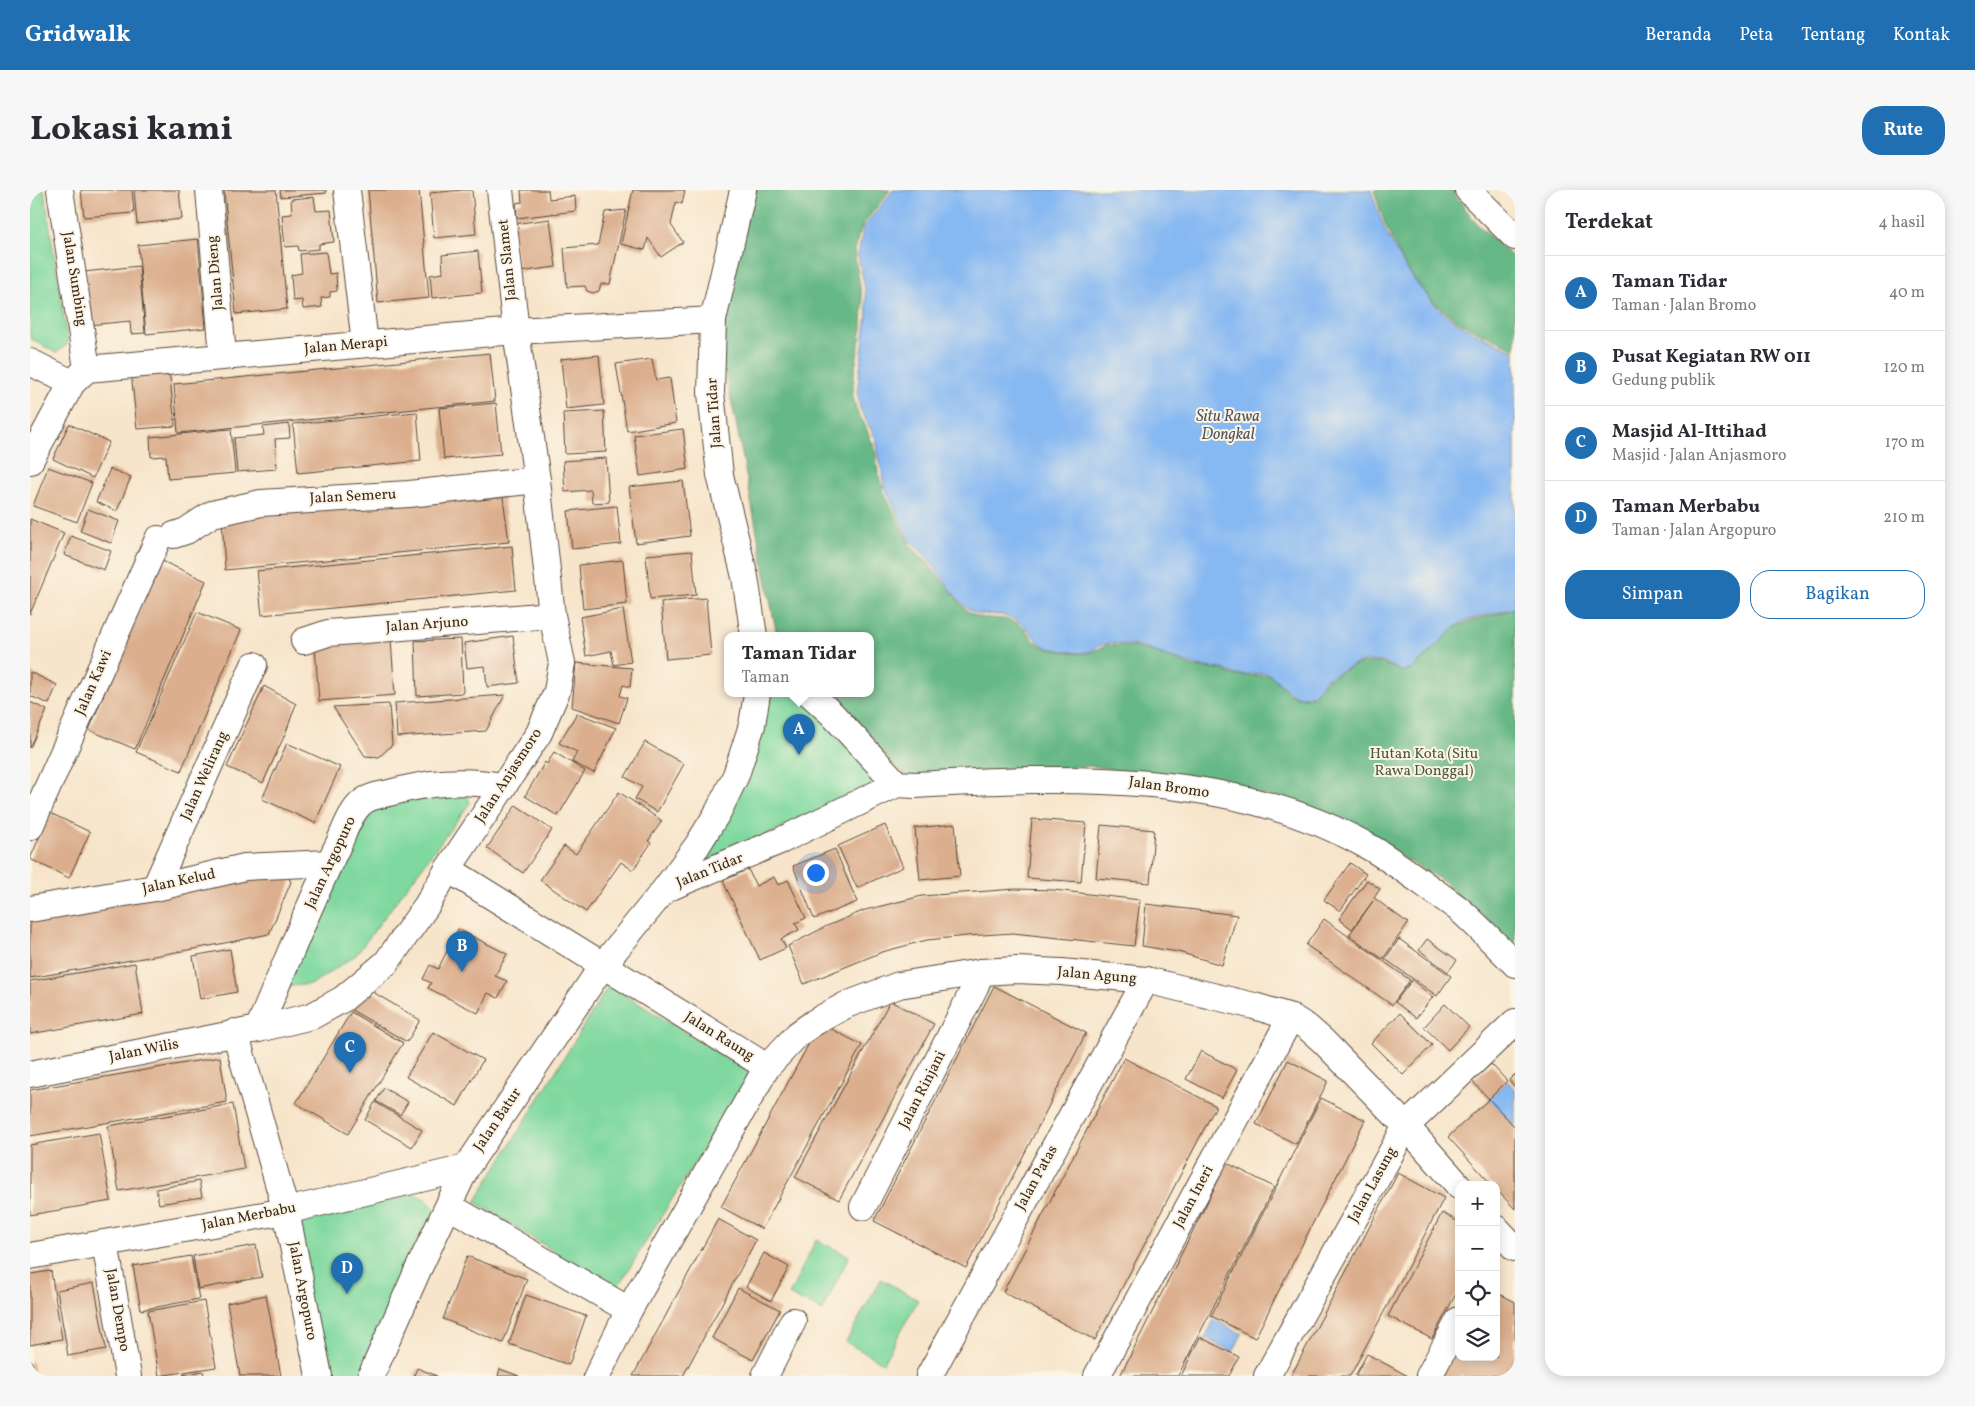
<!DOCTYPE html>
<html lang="id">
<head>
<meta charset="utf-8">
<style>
  :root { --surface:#fff; --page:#f7f7f7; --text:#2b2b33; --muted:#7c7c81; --line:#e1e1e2; --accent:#1f6fb2 }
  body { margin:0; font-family:Vollkorn,serif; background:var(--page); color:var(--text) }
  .controls { position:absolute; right:15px; bottom:15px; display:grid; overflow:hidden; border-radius:10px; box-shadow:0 2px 12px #0003 }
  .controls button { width:45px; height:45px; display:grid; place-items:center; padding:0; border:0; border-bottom:1px solid var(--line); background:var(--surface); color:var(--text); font:25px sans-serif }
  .you { position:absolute; left:785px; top:682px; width:18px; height:18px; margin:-12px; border:4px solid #fff; border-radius:50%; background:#1a73e8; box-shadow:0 0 0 8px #1a73e833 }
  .badge { display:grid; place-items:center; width:32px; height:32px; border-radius:50%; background:var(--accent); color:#fff; font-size:16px; font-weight:700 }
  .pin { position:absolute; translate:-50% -41px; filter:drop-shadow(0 1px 2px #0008) }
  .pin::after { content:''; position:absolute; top:26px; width:18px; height:15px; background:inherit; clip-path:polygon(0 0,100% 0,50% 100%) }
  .popup { position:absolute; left:694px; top:442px; width:150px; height:65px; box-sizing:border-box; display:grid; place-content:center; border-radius:10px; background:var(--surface); filter:drop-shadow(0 1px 4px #0005); font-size:16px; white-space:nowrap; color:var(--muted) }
  .popup b { font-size:19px; color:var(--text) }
  .popup::after { content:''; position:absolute; left:50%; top:100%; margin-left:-10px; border:10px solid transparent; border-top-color:var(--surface) }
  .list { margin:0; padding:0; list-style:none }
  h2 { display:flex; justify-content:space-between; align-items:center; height:65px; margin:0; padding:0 20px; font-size:21px }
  h2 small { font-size:16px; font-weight:400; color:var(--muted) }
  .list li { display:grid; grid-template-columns:32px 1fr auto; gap:15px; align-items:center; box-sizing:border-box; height:75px; padding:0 20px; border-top:1px solid var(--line) }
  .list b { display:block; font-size:19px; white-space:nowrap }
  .list p { margin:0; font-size:16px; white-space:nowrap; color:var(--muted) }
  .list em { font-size:16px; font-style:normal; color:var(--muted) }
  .actions { display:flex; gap:10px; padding:15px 20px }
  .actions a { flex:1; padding:11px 0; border:1px solid var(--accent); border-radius:20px; text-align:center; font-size:18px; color:var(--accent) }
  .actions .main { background:var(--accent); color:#fff }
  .icon { flex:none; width:28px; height:28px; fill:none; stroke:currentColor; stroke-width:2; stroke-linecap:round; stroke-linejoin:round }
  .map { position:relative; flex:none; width:1485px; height:1186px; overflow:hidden; border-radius:20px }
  header { display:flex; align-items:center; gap:30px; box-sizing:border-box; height:70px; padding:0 25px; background:var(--accent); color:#fff }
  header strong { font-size:24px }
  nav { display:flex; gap:28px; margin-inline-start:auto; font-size:18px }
  .intro { display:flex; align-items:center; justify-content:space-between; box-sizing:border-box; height:120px; padding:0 30px }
  h1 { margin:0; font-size:35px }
  .button { padding:12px 22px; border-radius:20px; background:var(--accent); color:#fff; font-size:18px; font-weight:700 }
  main { display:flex; gap:30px; padding:0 30px }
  aside { flex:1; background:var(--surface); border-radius:20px; box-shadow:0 2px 12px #0003 }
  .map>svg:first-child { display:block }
  .green { fill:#7ed89f; stroke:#5c815e }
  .forest { fill:#66b886; stroke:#507152 }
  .water { fill:#86b8f2; stroke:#607188 }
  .building { fill:#dbaf8e }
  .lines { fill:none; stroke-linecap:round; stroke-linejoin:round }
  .minor-casing { stroke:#574638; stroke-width:28 }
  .minor { stroke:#fff; stroke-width:26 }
  .labels { text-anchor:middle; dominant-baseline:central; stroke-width:4; stroke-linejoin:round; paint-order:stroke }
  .street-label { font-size:15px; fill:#3b2a1e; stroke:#fcf5e5 }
  .park-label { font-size:15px; fill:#4c563e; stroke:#fcf5e5 }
  .water-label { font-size:16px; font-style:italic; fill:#52555e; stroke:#fcf5e5 }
</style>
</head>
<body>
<header>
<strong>Gridwalk</strong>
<nav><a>Beranda</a><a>Peta</a><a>Tentang</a><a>Kontak</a></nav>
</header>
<div class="intro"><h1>Lokasi kami</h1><a class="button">Rute</a></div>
<main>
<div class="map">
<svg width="1485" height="1186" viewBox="0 0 1485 1186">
  <rect width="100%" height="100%" fill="#fcf5e5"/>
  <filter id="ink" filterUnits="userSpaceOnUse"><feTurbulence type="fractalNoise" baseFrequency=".02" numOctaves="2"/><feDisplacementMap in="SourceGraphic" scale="10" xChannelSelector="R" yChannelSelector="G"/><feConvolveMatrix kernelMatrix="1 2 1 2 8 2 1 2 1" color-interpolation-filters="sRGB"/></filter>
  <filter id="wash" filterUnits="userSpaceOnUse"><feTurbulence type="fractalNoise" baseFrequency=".0096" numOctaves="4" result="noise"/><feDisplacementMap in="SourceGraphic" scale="20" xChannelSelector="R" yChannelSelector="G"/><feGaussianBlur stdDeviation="1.12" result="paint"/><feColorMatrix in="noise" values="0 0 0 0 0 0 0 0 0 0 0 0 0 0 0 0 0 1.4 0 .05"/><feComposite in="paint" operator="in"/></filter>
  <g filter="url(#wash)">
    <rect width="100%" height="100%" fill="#f7e5cb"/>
    <g class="green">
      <polygon points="0,0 14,0 38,154 26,163 0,148"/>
      <polygon points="729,504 772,504 850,585 836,602 674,672 665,658"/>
      <polygon points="431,588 440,613 326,765 282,794 243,798 330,606"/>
      <polygon points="579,795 720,883 586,1100 445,1012"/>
      <polygon points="381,1002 395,1009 407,1021 392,1054 377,1063 379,1081 332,1186 280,1186 253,1038 286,1025 306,1023 335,1017"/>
      <polygon points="786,1050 819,1066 792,1121 759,1105"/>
      <polygon points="851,1089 888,1110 853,1173 816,1152"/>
    </g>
    <g class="forest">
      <polygon points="708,0 860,0 832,36 824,60 833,114 832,138 824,185 823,206 827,222 834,233 845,259 848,283 855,304 880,355 895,370 937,421 948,427 975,429 987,433 995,439 1005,452 1019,459 1050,464 1062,462 1077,455 1104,457 1125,462 1164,477 1192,480 1205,486 1238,485 1244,488 1259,504 1272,508 1284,506 1296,490 1323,476 1335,473 1350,473 1372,481 1382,480 1422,440 1434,433 1485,419 1485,762 1413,691 1318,636 1240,606 1062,576 875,586 794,504 840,504 840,446 747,446 705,228 684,131"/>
      <path d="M1344,0H1421L1448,35L1485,69V159C1463,148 1440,140 1420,126C1380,96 1357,47 1344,0Z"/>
    </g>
    <g class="water">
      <path d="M863,0H1341C1353,41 1372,79 1401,110C1406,115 1411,122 1417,126C1438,141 1462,151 1485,161V418L1434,431L1422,440L1382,479L1371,481L1352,472L1336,471L1323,475L1295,489L1284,505L1271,507L1261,504L1241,485L1234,483L1206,485L1193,479L1167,476L1108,456L1080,453L1071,455L1061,461L1049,463L1018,458L1007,451L997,438L986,430L971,425L948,424L938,419L927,408L895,365L880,352L854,295L846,249L830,219L827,201L837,124L835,99L828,65L833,38Z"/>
      <polygon points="1477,891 1485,900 1485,937 1459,909"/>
      <polygon points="1184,1130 1212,1144 1203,1162 1175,1148"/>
    </g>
    <g id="blocks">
      <g class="building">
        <polygon points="51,0 102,0 104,23 54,27"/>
        <polygon points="104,0 149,0 152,29 107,34"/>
        <polygon points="194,0 246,0 257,119 206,124"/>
        <polygon points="250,0 296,0 296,3 251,7"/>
        <polygon points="338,0 389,0 399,108 348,113"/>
        <polygon points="433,0 442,0 446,44 404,48 400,3"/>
        <polygon points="491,0 518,0 519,9 545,6 546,21 487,28 486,13 492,12"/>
        <polygon points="603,0 655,0 652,14 646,12 641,35 653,52 631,67 618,48 615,60 591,54"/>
        <polygon points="284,7 286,21 301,20 304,52 289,54 289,59 269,61 268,56 255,57 252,25 262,24 261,9"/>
        <polygon points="596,20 580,94 571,94 569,101 563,103 557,101 555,96 537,97 534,58 568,55 575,22"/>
        <polygon points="520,29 526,77 489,82 483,34"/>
        <polygon points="168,49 176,138 116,144 108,55"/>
        <polygon points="448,61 452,103 402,108 400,85 413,83 412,65"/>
        <polygon points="296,62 299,84 306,83 307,101 300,102 300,107 291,108 292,117 273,119 272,110 263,111 261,85 272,83 270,64"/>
        <polygon points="109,76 115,143 101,144 100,131 59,135 54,82"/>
        <polygon points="460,163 465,211 148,243 144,194"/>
        <polygon points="569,165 574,215 536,219 531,169"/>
        <polygon points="622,169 626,190 640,188 646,233 597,241 586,174"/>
        <polygon points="139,178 145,236 107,239 101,182"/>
        <polygon points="466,213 471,264 414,269 409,218"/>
        <polygon points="574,221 576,262 535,264 533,223"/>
        <polygon points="387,222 391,271 268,283 263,234"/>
        <polygon points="39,234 79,252 63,288 23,269"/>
        <polygon points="259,234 260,248 245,249 247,279 207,282 204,248 234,245 233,237"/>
        <polygon points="201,239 205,283 138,289 136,266 121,267 120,247"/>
        <polygon points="653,239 658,279 610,286 604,245"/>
        <polygon points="576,268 579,312 562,313 561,300 535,302 533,271"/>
        <polygon points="18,277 62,293 47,332 3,316"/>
        <polygon points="80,279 101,287 87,321 66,312"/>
        <polygon points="653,291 660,346 606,353 599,297"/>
        <polygon points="472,300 479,352 195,380 192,328"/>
        <polygon points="587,316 591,354 542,359 538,321"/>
        <polygon points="58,319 89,331 81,353 50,341"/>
        <polygon points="0,329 34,343 0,424"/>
        <polygon points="41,346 81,361 74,380 34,365"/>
        <polygon points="482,356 486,400 232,425 227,381"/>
        <polygon points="662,361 666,405 620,409 616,365"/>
        <polygon points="130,370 176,391 105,559 59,540"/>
        <polygon points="593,370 597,414 553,419 549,375"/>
        <polygon points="676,408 681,465 636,469 631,412"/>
        <polygon points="593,419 601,472 584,475 581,461 556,466 550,427"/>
        <polygon points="167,422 211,440 151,581 106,562"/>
        <polygon points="483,446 489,493 457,497 455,476 437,478 434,453"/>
        <polygon points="431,449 433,503 387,506 385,451"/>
        <polygon points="361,450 365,505 289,511 285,457"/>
        <polygon points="546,473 602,478 600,497 593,495 590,506 597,508 589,533 542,517"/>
        <polygon points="0,482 27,495 19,514 0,506"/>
        <polygon points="234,496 266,514 256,542 233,593 197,577"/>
        <polygon points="475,505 456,541 367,547 365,513"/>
        <polygon points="0,512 17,520 0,558"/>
        <polygon points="359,514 362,555 349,567 335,566 303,517"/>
        <polygon points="547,523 586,538 564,583 542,572 547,562 529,553"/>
        <polygon points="615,552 654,574 627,622 605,609 612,597 595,587"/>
        <polygon points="257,553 310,577 285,633 232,609"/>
        <polygon points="524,562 555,581 528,626 495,606 515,572 517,574"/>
        <polygon points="589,602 632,631 618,651 621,653 603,680 591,672 556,722 510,690 534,656 546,664"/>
        <polygon points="486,615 522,640 493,683 457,658"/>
        <polygon points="20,623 60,642 39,688 0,669"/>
        <polygon points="1002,629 1056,633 1051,692 997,688"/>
        <polygon points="925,634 930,686 890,690 885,638"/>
        <polygon points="855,635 873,677 827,698 808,656"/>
        <polygon points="1071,635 1124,640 1120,693 1066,688"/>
        <polygon points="805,659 827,712 784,729 763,676"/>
        <polygon points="1320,673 1336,684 1310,721 1294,710"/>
        <polygon points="253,678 261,692 239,744 180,756 0,788 0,722"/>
        <polygon points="718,679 726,696 744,687 748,695 758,690 776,728 765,733 769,740 751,749 756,758 730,770 693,691"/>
        <polygon points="1337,690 1350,699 1344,708 1378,733 1353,769 1319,745 1343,711 1322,739 1309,729"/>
        <polygon points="985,699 1024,700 1110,710 1104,756 983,743 937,746 897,750 852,762 774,794 758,756 797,736 835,720 892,706"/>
        <polygon points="1116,714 1207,725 1192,775 1148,762 1112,756"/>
        <polygon points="1294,729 1380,790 1362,815 1276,755"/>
        <polygon points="428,739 477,764 465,786 477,791 468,808 458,803 448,823 398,798 401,793 393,789 400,775 408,779"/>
        <polygon points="1369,749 1421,786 1407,806 1355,769"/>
        <polygon points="1397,749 1427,770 1418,782 1389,760"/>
        <polygon points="200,759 207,802 170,809 163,766"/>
        <polygon points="105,773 113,824 0,844 0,791"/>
        <polygon points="1382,790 1403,807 1386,828 1365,812"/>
        <polygon points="331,795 390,830 377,852 318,818"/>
        <polygon points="964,796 1056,843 936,1078 844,1031"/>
        <polygon points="860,811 904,834 809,1010 765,987"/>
        <polygon points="1415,814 1439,837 1418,860 1394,837"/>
        <polygon points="321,822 373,853 318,944 266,913"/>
        <polygon points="1370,823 1402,855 1373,885 1341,853"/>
        <polygon points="790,833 832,855 732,1039 691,1017"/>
        <polygon points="403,842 453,870 427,916 376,887"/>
        <polygon points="1171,861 1207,880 1192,908 1156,889"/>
        <polygon points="190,867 197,912 0,946 0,900"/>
        <polygon points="1094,868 1186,916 1065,1150 973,1102"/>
        <polygon points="1258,870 1298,891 1266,954 1226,934"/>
        <polygon points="1461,874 1477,891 1459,909 1442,891"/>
        <polygon points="1485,884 1485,897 1479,890"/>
        <polygon points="354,898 378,912 370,925 346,911"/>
        <polygon points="1291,908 1335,930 1225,1148 1181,1126"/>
        <polygon points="1459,909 1485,937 1485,1019 1466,999 1466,995 1462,995 1418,947"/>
        <polygon points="345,912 392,940 382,957 335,930"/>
        <polygon points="203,914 214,979 89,1001 78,936"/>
        <polygon points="69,943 81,1011 0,1025 0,955"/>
        <polygon points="1197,973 1244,997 1225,1035 1148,1186 1090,1186"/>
        <polygon points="1368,983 1414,1008 1374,1084 1320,1186 1261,1186"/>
        <polygon points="169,991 172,1007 129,1014 126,999"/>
        <polygon points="1412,1023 1429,1032 1429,1098 1402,1149 1358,1126"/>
        <polygon points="688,1029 726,1050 709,1082 653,1186 603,1186"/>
        <polygon points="226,1055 232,1087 168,1099 163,1066"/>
        <polygon points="734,1063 759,1077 741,1111 716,1097"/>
        <polygon points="161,1066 169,1109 111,1120 103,1076"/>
        <polygon points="437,1066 497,1089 473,1153 413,1129"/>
        <polygon points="21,1081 32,1149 0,1155 0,1084"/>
        <polygon points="64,1093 76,1159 38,1166 27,1100"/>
        <polygon points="708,1098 750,1120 723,1170 682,1148"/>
        <polygon points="1466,1102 1485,1112 1485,1186 1410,1186 1429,1150 1429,1167 1466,1167"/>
        <polygon points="236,1105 251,1186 210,1186 197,1113"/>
        <polygon points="496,1105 556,1126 539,1175 479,1154"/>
        <polygon points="174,1111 186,1177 129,1186 118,1121"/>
        <polygon points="1170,1147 1209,1167 1199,1186 1151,1186"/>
        <polygon points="1337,1164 1378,1186 1325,1186"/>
        <polygon points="2,1171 4,1186 0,1186 0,1172"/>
        <polygon points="387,1178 407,1186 384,1186"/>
        <polygon points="470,1179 489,1186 468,1186"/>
        <polygon points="173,1181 174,1186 153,1186 153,1185"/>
      </g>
    </g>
  </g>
  <g filter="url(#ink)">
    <use href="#blocks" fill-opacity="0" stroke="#574638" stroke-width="1"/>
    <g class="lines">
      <defs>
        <g id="minor">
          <polyline points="30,0 57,179"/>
          <polyline points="179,0 193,166"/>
          <polyline points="317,0 335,154"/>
          <polyline points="713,0 683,130 681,203 690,285 715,387 724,446"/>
          <polyline points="1438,0 1485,47"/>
          <polyline points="0,172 42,193"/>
          <polyline points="0,271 42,193 57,179 486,141 683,130"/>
          <polyline points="144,345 156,341 182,324 231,313 379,304 507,290"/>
          <polyline points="274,451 298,443 522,425"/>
          <path d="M780,504L802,524L867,594L885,595C1036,586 1205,580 1341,658C1363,671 1383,686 1404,701C1413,708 1423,714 1431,721C1450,738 1467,756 1485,774"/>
          <polyline points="0,637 128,349"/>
          <polyline points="418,679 737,877"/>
          <polyline points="125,698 224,475"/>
          <polyline points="636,699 752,650 867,594"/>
          <polyline points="0,719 125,698 215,677 299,673"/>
          <path d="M228,839C255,777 279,714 309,653C315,640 321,620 334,611C341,606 351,605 359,603C399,592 432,589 472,596"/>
          <polyline points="205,842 256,1021 289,1186"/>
          <polyline points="0,884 228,839 282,826 313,809 356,773 397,715 418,679 509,543 527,501 532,473 522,425 507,290 486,141 470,0"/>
          <polyline points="419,1016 599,1120"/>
          <polyline points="833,1017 945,797 951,782"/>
          <polyline points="1466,1038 1485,1058"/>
          <polyline points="75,1053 98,1186"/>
          <polyline points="0,1066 256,1021 436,978"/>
          <polyline points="341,1186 387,1082 436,978 573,775 635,699 667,656 688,622 706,585 722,535 727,504"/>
          <polyline points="567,1186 599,1120 737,877 768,844 785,832 816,815 869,795 951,782 987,780 1031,782 1116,790 1224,816 1261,827 1277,837 1293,851 1376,936 1429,996"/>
          <polyline points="735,1186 763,1131"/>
          <polyline points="899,1186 1116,790"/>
          <polyline points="1067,1186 1261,827"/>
          <polyline points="1237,1186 1376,936 1485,832"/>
          <polyline points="1399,1186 1429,1130"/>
        </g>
      </defs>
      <use href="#minor" class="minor-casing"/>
      <use href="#minor" class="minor"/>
    </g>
  </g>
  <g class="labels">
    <g class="street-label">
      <text transform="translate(478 70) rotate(-96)">Jalan Slamet</text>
      <text transform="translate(186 83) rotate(-95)">Jalan Dieng</text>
      <text transform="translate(44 89) rotate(81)">Jalan Sumbing</text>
      <text transform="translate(316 156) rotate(-5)">Jalan Merapi</text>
      <text transform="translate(685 223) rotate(-94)">Jalan Tidar</text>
      <text transform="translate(323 307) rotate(-3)">Jalan Semeru</text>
      <text transform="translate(397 435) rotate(-4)">Jalan Arjuno</text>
      <text transform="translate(64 493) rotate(-66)">Jalan Kawi</text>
      <text transform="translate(175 586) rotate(-66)">Jalan Welirang</text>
      <text transform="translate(479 586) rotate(-57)">Jalan Anjasmoro</text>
      <text transform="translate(1139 598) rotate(8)">Jalan Bromo</text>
      <text transform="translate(301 673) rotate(-65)">Jalan Argopuro</text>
      <text transform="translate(680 681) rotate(-22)">Jalan Tidar</text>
      <text transform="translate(149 692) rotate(-12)">Jalan Kelud</text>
      <text transform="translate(1067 786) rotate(5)">Jalan Agung</text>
      <text transform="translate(689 847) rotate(32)">Jalan Raung</text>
      <text transform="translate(114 861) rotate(-11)">Jalan Wilis</text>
      <text transform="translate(893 900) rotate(-63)">Jalan Rinjani</text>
      <text transform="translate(468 930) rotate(-56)">Jalan Batur</text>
      <text transform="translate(1007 988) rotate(-61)">Jalan Patas</text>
      <text transform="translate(1343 995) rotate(-61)">Jalan Lasung</text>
      <text transform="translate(1164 1007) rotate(-62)">Jalan Ineri</text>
      <text transform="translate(219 1027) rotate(-11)">Jalan Merbabu</text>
      <text transform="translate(272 1101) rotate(79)">Jalan Argopuro</text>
      <text transform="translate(87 1120) rotate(80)">Jalan Dempo</text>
    </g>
    <g class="park-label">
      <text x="1394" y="564">Hutan Kota (Situ<tspan x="1394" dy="17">Rawa Donggal)</tspan></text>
    </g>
    <g class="water-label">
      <text x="1198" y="227">Situ Rawa<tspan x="1198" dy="18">Dongkal</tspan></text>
    </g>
  </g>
</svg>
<div class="controls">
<button>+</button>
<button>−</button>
<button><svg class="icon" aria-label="locate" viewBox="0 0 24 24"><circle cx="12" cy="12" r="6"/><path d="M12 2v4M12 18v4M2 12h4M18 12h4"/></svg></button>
<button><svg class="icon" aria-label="layers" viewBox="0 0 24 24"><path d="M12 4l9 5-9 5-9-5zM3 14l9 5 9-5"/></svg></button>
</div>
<div class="you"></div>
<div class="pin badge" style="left:769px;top:565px">A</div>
<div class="popup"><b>Taman Tidar</b>Taman</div>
<div class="pin badge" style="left:432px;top:782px">B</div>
<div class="pin badge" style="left:320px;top:883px">C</div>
<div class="pin badge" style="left:317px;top:1104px">D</div>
</div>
<aside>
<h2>Terdekat<small>4 hasil</small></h2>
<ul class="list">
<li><span class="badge">A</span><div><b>Taman Tidar</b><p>Taman · Jalan Bromo</p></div><em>40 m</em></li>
<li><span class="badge">B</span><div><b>Pusat Kegiatan RW 011</b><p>Gedung publik</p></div><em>120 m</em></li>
<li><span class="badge">C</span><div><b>Masjid Al-Ittihad</b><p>Masjid · Jalan Anjasmoro</p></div><em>170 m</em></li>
<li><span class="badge">D</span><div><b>Taman Merbabu</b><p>Taman · Jalan Argopuro</p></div><em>210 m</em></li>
</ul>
<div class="actions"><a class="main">Simpan</a><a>Bagikan</a></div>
</aside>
</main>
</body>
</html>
